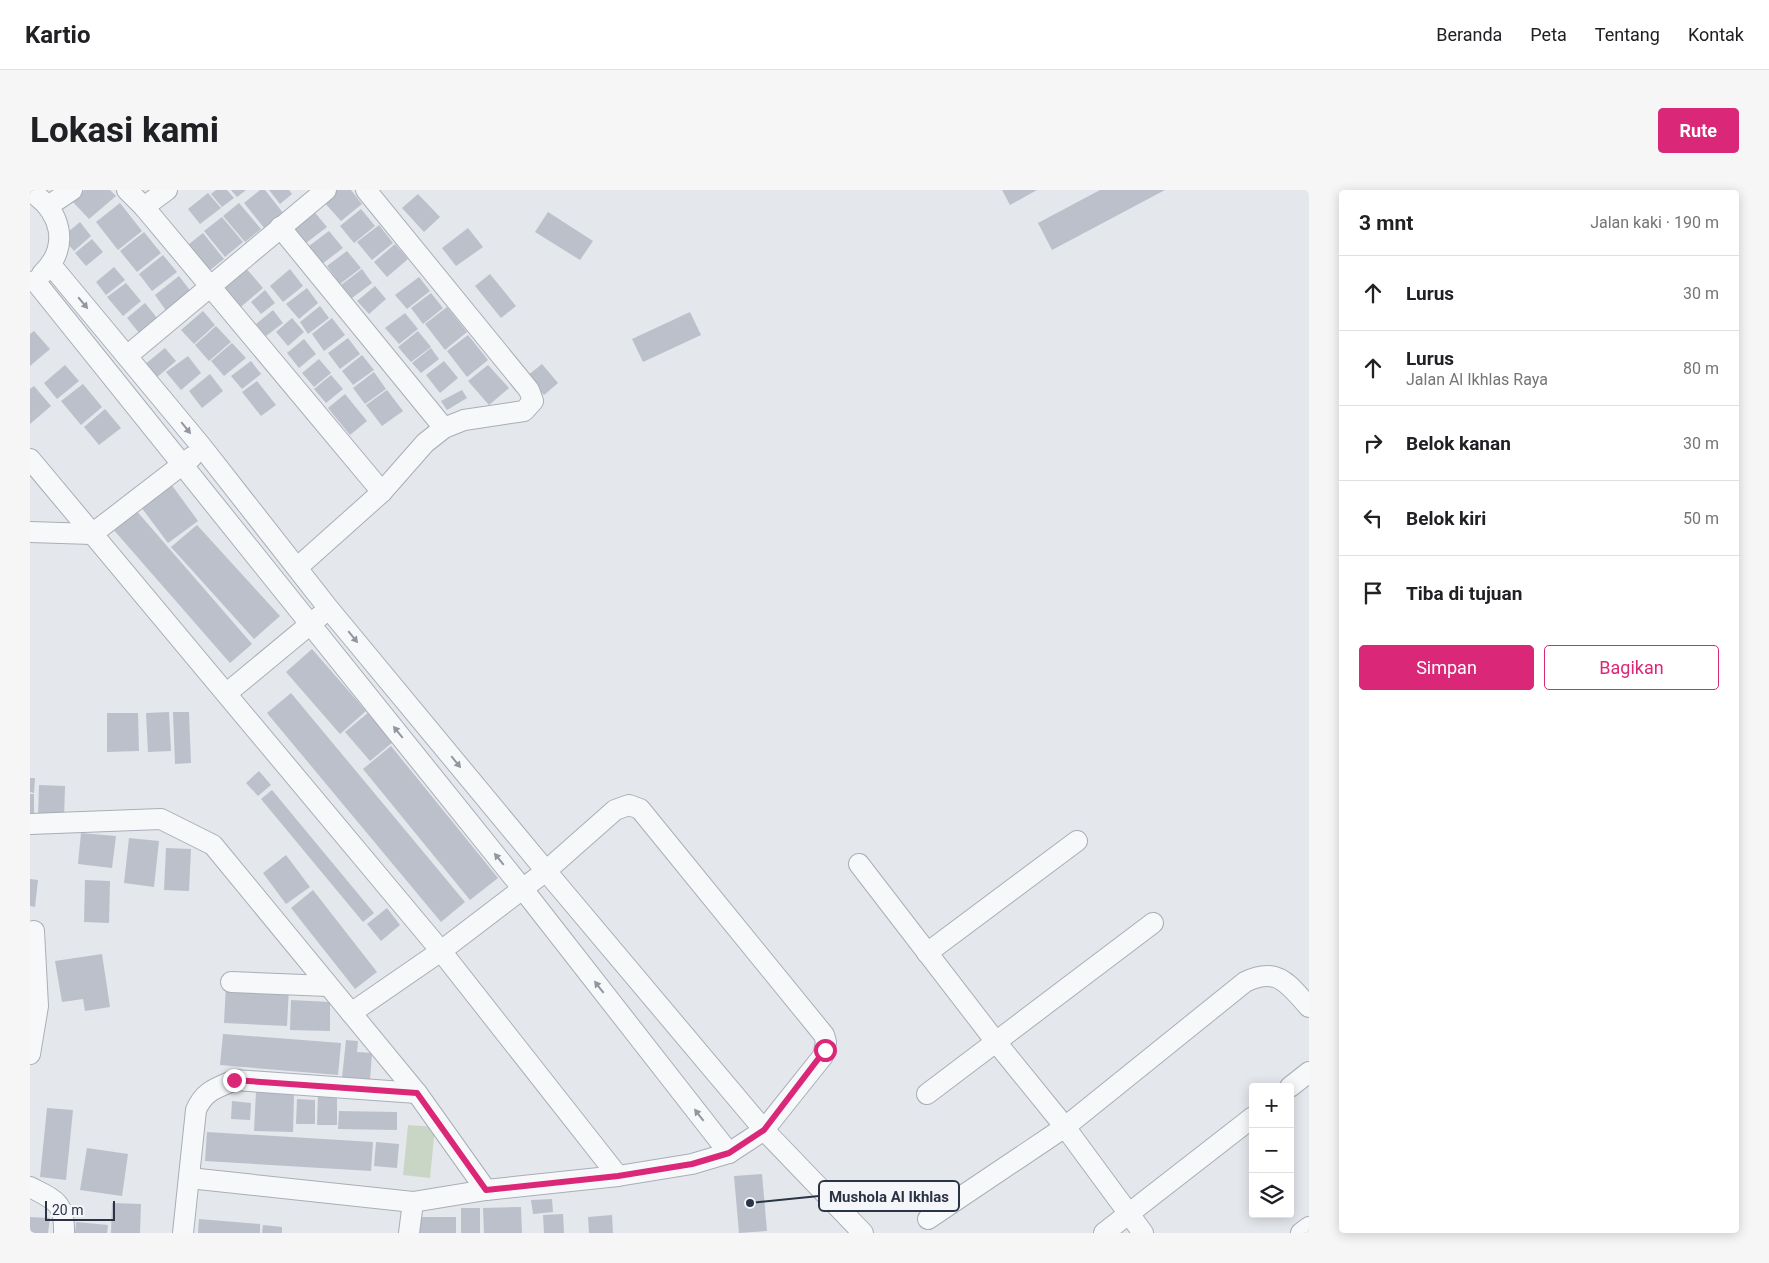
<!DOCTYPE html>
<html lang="id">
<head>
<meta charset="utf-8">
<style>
  :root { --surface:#fff; --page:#f6f6f6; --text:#202124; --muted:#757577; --line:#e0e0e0; --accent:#db2777 }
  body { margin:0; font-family:Roboto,sans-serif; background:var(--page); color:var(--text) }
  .controls { position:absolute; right:15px; bottom:15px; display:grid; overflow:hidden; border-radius:5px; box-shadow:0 2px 12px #0003 }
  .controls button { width:45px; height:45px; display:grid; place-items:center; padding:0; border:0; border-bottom:1px solid var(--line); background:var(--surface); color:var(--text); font:25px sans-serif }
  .scale { position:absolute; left:15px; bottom:12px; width:70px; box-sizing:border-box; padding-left:5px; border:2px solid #2b3445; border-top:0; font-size:14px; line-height:18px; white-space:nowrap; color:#2b3445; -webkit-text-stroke:4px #f4f6f9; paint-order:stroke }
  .stop { position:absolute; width:15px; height:15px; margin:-11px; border:4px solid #db2777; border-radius:50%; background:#fff }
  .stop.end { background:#db2777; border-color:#fff; box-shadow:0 1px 5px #0008 }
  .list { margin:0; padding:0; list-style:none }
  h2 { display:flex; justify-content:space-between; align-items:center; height:65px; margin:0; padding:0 20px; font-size:21px }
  h2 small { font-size:16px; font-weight:400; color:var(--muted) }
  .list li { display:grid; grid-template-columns:32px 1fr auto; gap:15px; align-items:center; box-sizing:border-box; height:75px; padding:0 20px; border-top:1px solid var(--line) }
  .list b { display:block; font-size:19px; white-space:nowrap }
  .list p { margin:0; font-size:16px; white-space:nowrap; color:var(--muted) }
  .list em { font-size:16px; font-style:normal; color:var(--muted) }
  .actions { display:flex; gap:10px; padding:15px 20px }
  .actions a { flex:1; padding:11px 0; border:1px solid var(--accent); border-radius:5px; text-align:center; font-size:18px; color:var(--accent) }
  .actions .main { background:var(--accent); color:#fff }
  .icon { flex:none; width:28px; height:28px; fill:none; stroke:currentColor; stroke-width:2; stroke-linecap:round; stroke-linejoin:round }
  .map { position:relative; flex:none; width:1279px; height:1043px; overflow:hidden; border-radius:5px }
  header { display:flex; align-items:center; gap:30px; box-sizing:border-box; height:70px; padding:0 25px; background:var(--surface); border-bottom:1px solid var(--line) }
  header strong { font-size:24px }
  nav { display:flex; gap:28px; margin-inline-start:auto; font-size:18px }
  .intro { display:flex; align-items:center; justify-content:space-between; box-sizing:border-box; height:120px; padding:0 30px }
  h1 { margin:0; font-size:35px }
  .button { padding:12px 22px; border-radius:5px; background:var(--accent); color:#fff; font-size:18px; font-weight:700 }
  main { display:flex; gap:30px; padding:0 30px }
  aside { flex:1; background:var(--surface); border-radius:5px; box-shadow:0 2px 12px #0003 }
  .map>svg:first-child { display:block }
  .park { fill:#c9d6c5 }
  .building { fill:#bbc0ca }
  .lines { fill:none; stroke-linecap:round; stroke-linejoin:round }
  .street-casing { stroke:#a9aeb7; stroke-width:22 }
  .street { stroke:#f7f8fa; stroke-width:20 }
  .oneway { fill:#9196a0 }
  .route { stroke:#db2777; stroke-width:6 }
  .leader { fill:none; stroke:#2b3445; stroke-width:2 }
  .callout-dot { fill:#2b3445; stroke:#f4f6f9; stroke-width:2 }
  .callout { fill:#f4f6f9; stroke:#2b3445; stroke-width:2 }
  .callout-label { font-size:15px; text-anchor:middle; font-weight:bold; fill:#2b3445 }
</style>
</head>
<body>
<header>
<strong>Kartio</strong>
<nav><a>Beranda</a><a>Peta</a><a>Tentang</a><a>Kontak</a></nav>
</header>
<div class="intro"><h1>Lokasi kami</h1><a class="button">Rute</a></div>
<main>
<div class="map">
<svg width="1279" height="1043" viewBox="0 0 1279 1043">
  <rect width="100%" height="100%" fill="#e4e7ec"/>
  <polygon class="park" points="378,935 405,937 400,988 373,985"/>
  <g class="building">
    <polygon points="54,0 80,0 86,6 59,29 42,11"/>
    <polygon points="186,0 197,0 204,8 192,17 181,4"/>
    <polygon points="201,0 216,0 207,7"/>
    <polygon points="230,0 235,0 254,24 235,39 214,13"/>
    <polygon points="239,0 259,0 262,4 250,14"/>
    <polygon points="306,0 321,0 332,14 311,31 293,11"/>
    <polygon points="972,0 1007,0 980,15"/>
    <polygon points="1070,0 1135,0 1022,60 1008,33"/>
    <polygon points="178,3 191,18 170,34 158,19"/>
    <polygon points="388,4 410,27 394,42 372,18"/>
    <polygon points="90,13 112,41 88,60 66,32"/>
    <polygon points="209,13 231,39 215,52 193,26"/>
    <polygon points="282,19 297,37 276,53 262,35"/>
    <polygon points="331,19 345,36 324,53 310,36"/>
    <polygon points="518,22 563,51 550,70 505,42"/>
    <polygon points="192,27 213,52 195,67 174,41"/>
    <polygon points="50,32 61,46 44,61 32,47"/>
    <polygon points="349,35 363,53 342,70 327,52"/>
    <polygon points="438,38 453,57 426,76 412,58"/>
    <polygon points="299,41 313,58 292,74 279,56"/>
    <polygon points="114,42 131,63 107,82 90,61"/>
    <polygon points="173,43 194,69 175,84 154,58"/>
    <polygon points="62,49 73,62 56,76 45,63"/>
    <polygon points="365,54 378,69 357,87 344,72"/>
    <polygon points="317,61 331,78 310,94 297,76"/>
    <polygon points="133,65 147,82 122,101 109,84"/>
    <polygon points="84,77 95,90 76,105 66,92"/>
    <polygon points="215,77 233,98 206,121 188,100"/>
    <polygon points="260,79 273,96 253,112 240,96"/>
    <polygon points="332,79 342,93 322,108 311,95"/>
    <polygon points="460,84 486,116 471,128 445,96"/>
    <polygon points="149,86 162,103 137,122 125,105"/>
    <polygon points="389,87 400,101 377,119 365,105"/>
    <polygon points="96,93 111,111 93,126 77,107"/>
    <polygon points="345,96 356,109 339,124 327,111"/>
    <polygon points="277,98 288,113 269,129 256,114"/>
    <polygon points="235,100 245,113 231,124 221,112"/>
    <polygon points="401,103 413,118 393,134 381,118"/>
    <polygon points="115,113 127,128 109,143 97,128"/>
    <polygon points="290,116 299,128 278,144 270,132"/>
    <polygon points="417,117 437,142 415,160 395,134"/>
    <polygon points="243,120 253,133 236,146 226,134"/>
    <polygon points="173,121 185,135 164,154 151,140"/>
    <polygon points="660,122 671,145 613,172 602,149"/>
    <polygon points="375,123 388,139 369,154 355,138"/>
    <polygon points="262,128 274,142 258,156 246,142"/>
    <polygon points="302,128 315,145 294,161 282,144"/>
    <polygon points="186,136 201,152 179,171 165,155"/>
    <polygon points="4,141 20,159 0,176 0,144"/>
    <polygon points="388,141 401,157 381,172 368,157"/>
    <polygon points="438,145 458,170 437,187 417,161"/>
    <polygon points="318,148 330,164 310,179 298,163"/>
    <polygon points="274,149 286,164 269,178 257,163"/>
    <polygon points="202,153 216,168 194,186 181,171"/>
    <polygon points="135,158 146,171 126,188 114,175"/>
    <polygon points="401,158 409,169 391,183 382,173"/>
    <polygon points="332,165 344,180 323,195 312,181"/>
    <polygon points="158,166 171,183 151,200 136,182"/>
    <polygon points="289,169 301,183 284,197 272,183"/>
    <polygon points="221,171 231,184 212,199 201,186"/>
    <polygon points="414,171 428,188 410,203 396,185"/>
    <polygon points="512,174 528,193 514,205 497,186"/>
    <polygon points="35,175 49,191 27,209 14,193"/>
    <polygon points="458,175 479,198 459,215 438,191"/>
    <polygon points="344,182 356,199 335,214 323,198"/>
    <polygon points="180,184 193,201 172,218 159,201"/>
    <polygon points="301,185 313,199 296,213 284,199"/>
    <polygon points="227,191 246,215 231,226 212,202"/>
    <polygon points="53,194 72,217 51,235 31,211"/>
    <polygon points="4,196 21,216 0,234 0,199"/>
    <polygon points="357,200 373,221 352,236 336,215"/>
    <polygon points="432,200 437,208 417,220 411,211"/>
    <polygon points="315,204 337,231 320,245 298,218"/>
    <polygon points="75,219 91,238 69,255 54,237"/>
    <polygon points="141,294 168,331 138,353 111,317"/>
    <polygon points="104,318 222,454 200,473 82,338"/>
    <polygon points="167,335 250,426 224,449 141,357"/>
    <polygon points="282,459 336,521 310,544 256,482"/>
    <polygon points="261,503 435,712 411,732 237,523"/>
    <polygon points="139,522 141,561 118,562 116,523"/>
    <polygon points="143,522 159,522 161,573 145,574"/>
    <polygon points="339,522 363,552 340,571 315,542"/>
    <polygon points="77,523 108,523 109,561 77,562"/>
    <polygon points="361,556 468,688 440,710 333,579"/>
    <polygon points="229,581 241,595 228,606 216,593"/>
    <polygon points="0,588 5,588 4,603 0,602"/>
    <polygon points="9,595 35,596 34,628 8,628"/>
    <polygon points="242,600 344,723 333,732 231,609"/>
    <rect x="0" y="604" width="4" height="24"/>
    <polygon points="51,643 86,646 82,678 48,674"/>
    <polygon points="99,648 129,651 124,697 94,693"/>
    <polygon points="136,658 161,659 159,701 134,700"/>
    <polygon points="256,665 280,697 256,714 233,683"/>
    <polygon points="0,689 8,690 5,717 0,716"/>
    <polygon points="55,690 80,691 79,733 54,732"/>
    <polygon points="283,700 347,782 325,799 261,718"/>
    <polygon points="357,718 370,735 351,751 337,734"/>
    <polygon points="72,764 80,817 55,821 53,809 32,812 25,771"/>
    <polygon points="196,794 259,797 257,836 194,833"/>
    <polygon points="261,810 300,812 300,841 260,840"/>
    <polygon points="193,844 311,853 308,885 190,875"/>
    <polygon points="316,850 328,851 327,862 342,863 340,890 312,888"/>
    <polygon points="226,902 264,904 263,942 224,941"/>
    <polygon points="288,905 307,906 307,935 287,935"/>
    <polygon points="267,909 285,910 285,934 266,934"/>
    <polygon points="202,911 221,913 220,930 201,929"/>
    <polygon points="17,918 43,920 36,990 10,987"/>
    <polygon points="309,921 367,922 367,940 308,939"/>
    <polygon points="177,942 343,952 341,981 175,971"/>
    <polygon points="346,952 369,954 367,978 344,976"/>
    <polygon points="57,958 98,964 92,1006 50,1000"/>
    <polygon points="732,984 737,1041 709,1043 704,986"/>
    <polygon points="522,1009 523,1022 503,1024 501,1010"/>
    <polygon points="82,1013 111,1014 110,1043 81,1043"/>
    <polygon points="491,1017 492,1043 454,1043 453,1018"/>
    <rect x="431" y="1018" width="19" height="25"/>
    <polygon points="533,1024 534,1043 514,1043 513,1025"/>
    <polygon points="582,1025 583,1043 559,1043 558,1027"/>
    <polygon points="0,1027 20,1028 18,1043 0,1043"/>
    <polygon points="387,1027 426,1027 426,1043 388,1043"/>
    <polygon points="169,1029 230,1034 230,1043 168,1043"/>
    <polygon points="46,1032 78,1035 77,1043 45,1043"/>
    <polygon points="233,1035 252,1037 252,1043 232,1043"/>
  </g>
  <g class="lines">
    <defs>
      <g id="street">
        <polyline points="97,0 114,17 352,302"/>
        <path d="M0,1C31,21 41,56 12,84"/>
        <polyline points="18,16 42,0"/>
        <polyline points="114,17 137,0"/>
        <polyline points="250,37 414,238"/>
        <polyline points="21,75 172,257 299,419 516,681 734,940 833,1043"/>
        <polyline points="5,91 492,698 699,963"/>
        <polyline points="97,166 296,0"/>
        <polyline points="0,269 411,761 588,986"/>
        <polyline points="0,342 62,344 162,267"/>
        <polyline points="268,377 352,302 395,253 414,238 434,230 494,221 503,211 499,200 336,0"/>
        <polyline points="197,503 290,426"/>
        <polyline points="0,634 131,629 183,655 387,903 456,1000"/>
        <polyline points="829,674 966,852 1035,937 1113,1043"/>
        <polyline points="897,763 1047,651"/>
        <polyline points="201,792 298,796"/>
        <polyline points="0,864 8,816 4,741"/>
        <polyline points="1260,897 1279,882"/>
        <polyline points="897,904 1123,733"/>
        <polyline points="159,988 383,1012 456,1000 588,986 662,974 699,963 734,940 793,866 796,852 794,845 610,619 599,615 585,620 516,681 411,761 321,823"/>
        <path d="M0,997C25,1010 35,1012 34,1043"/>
        <path d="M898,1029L1035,937L1215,792C1248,776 1258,794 1279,817"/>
        <path d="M153,1043L166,920C174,901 186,898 205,890L387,903"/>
        <polyline points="379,1043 383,1012"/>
        <polyline points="1074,1043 1223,927"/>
        <polyline points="1271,1043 1279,1037"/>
      </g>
    </defs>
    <use href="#street" class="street-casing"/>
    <use href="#street" class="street"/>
  </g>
  <defs><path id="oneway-solid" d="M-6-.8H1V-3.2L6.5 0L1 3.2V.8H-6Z" transform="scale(1.25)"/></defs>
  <g class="oneway">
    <use href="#oneway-solid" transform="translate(53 113) rotate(50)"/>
    <use href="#oneway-solid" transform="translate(156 238) rotate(51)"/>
    <use href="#oneway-solid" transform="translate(323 447) rotate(51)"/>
    <use href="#oneway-solid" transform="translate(368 542) rotate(-129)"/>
    <use href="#oneway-solid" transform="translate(426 572) rotate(51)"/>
    <use href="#oneway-solid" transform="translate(469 669) rotate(-129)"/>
    <use href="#oneway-solid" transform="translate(569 797) rotate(-128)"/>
    <use href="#oneway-solid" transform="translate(669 925) rotate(-128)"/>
  </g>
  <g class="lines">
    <polyline class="route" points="204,890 387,903 456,1000 588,986 662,974 699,963 734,940 795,860"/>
  </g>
  <path class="leader" d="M720 1013L789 1006"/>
  <circle class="callout-dot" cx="720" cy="1013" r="5"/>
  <rect class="callout" x="789" y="991" width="140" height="30" rx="5"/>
  <g class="callout-label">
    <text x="859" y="1012">Mushola Al Ikhlas</text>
  </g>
</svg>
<div class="controls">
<button>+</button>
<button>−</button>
<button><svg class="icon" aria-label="layers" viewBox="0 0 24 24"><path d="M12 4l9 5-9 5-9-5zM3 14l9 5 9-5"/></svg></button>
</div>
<div class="scale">20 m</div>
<div class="stop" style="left:795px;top:860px"></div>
<div class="stop end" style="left:204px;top:890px"></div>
</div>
<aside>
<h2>3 mnt<small>Jalan kaki · 190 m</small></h2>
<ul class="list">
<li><svg class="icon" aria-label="ahead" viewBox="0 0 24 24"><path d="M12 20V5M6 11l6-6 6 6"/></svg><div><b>Lurus</b></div><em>30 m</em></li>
<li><svg class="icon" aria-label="ahead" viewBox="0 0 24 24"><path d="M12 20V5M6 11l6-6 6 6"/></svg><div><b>Lurus</b><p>Jalan Al Ikhlas Raya</p></div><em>80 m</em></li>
<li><svg class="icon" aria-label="right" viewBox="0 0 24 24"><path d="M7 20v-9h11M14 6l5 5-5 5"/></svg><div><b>Belok kanan</b></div><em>30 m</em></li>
<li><svg class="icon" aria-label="left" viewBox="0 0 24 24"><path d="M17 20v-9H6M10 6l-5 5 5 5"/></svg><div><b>Belok kiri</b></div><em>50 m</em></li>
<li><svg class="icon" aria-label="arrive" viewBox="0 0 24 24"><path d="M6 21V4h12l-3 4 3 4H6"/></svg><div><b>Tiba di tujuan</b></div></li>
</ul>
<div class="actions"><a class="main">Simpan</a><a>Bagikan</a></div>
</aside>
</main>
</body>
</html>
